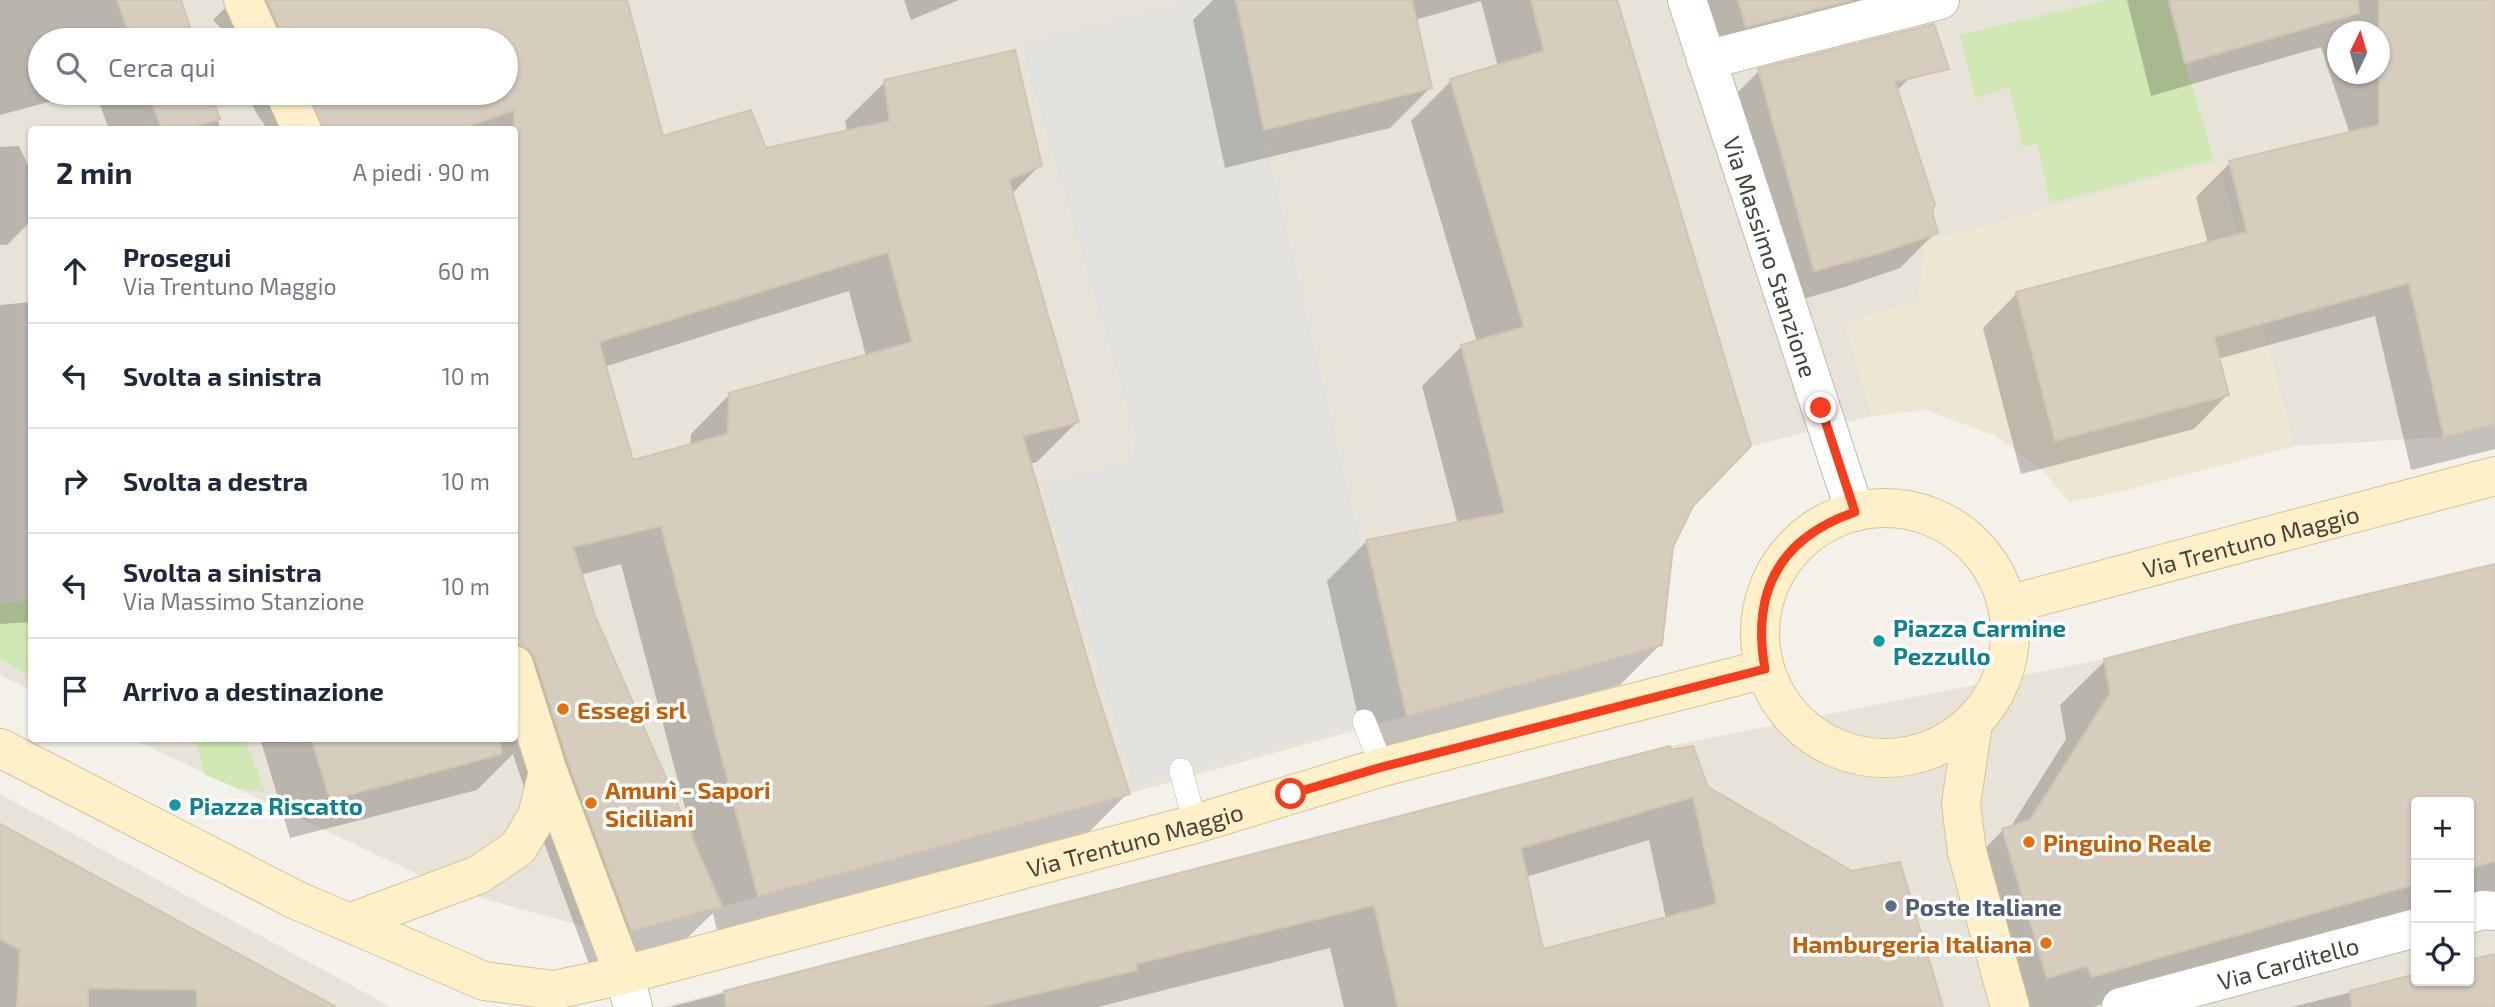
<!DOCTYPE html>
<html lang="it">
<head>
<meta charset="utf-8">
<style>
  :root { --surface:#fff; --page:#f6f6f7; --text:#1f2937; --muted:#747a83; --line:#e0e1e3 }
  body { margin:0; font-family:"Exo 2",sans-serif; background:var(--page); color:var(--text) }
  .controls { position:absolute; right:21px; bottom:21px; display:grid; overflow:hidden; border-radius:7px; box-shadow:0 2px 5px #0004 }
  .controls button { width:63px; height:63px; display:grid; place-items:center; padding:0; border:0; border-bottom:2px solid var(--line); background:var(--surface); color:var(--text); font:35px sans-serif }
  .compass { position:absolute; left:2327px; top:21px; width:63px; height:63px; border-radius:50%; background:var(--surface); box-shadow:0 2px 5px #0004; rotate:5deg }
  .stop { position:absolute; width:21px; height:21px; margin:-16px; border:5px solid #f63e1f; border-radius:50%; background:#fff }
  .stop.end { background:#f63e1f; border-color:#fff; box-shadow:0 2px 7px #0008 }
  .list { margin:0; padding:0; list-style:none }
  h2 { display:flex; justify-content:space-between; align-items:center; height:91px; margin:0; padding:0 28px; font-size:30px }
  h2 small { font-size:23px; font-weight:400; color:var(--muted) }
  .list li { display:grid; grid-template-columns:46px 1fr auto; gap:21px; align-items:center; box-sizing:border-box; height:105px; padding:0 28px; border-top:2px solid var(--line) }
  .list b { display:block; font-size:26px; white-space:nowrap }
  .list p { margin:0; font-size:23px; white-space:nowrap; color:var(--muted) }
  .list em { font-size:23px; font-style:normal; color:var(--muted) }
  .icon { flex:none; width:38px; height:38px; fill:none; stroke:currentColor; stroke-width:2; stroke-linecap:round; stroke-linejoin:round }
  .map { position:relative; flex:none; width:2495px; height:1007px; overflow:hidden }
  .search { position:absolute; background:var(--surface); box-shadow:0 2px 5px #0004; left:28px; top:28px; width:490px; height:77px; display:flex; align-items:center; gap:18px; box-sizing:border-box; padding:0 24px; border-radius:38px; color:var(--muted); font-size:26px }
  .panel { position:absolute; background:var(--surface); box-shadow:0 2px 5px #0004; left:28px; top:126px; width:490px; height:616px; border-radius:7px }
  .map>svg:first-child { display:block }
  .residential { fill:#e8e3d8; fill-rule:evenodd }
  .education { fill:#ede6d4 }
  .green { fill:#d0e8b3 }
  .parking { fill:#e3e1de }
  .shadow { fill:#0003; fill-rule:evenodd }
  .building { fill:#d6cdbf; stroke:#d1c5b2; stroke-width:2; fill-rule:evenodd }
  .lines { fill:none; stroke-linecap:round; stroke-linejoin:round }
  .lane-casing { stroke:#c0b9ac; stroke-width:24 }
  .street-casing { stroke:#c0b9ac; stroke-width:40 }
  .secondary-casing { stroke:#d3c49a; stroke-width:40 }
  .lane { stroke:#fff; stroke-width:23 }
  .street { stroke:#fff; stroke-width:38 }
  .secondary { stroke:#fef1ca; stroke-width:38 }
  .route { stroke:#f63e1f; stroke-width:9 }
  .culture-dot { fill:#0f9aa8; stroke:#fff; stroke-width:2.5 }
  .food-dot { fill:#e8710a; stroke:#fff; stroke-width:2.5 }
  .service-dot { fill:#5c6f8a; stroke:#fff; stroke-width:2.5 }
  .labels { text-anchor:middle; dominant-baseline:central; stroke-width:7; stroke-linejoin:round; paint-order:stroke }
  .street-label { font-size:24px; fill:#484238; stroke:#fff }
  .culture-label { font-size:24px; font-weight:bold; fill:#0d838f; stroke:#fff; text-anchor:start }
  .food-label { font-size:24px; font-weight:bold; fill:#c56008; stroke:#fff; text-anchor:start }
  .service-label { font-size:24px; font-weight:bold; fill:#4e5e75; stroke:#fff; text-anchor:start }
</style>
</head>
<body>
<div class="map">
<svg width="2495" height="1007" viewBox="0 0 2495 1007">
  <rect width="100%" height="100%" fill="#f4f1ea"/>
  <g class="residential">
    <path d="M0,0H2495V424L2444,437L2295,446L2069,502L2044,471L1994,435L1926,410L1872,416L1751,446L1693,506L1673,546L1662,645L617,936L447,888L133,739L514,738V130H32L31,690L0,675ZM2338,32H2380V74H2338ZM40,40H506V93H40Z"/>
    <path d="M2495,564V1007H663L1670,746L2104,659L2236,625ZM2416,802H2469V981H2416Z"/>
    <polygon points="0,794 391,1007 0,1007"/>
  </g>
  <polygon class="education" points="2218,162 2295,446 2120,492 2069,502 2044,471 1994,435 1926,410 1872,416 1844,323 1918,301 1926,242"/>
  <g class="green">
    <polygon points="2107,0 2166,0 2214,160 2050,203 2037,144 2023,147 2009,87 1975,98 1960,35"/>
    <polygon points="31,601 32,601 31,676 0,659 0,603"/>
    <polygon points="196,739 245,739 265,792 234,787 204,774"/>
  </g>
  <polygon class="parking" points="1202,0 1232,0 1400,711 1134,783 1042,484 1132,463 1136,436 1021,45"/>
  <g class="shadow">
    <polygon points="0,0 180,0 193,40 40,40 40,93 82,93 0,115"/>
    <path d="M233,0H625L661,138L765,150L847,132L845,121L885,82L1040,165L1012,194L1077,422L1037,462L1029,464L1094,690L1128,793L1088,833L718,935L713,913L680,945L591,969L530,805L513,754L477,790L290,838L260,738H514V130H268L257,114L246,93H506V40H228L224,31L213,20ZM849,291L866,356L730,394L691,434L690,446L631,463L604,367ZM621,564L694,842H692L593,617L580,575Z"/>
    <polygon points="904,0 959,0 911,20"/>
    <polygon points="1213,0 1615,0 1692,505 1671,546 1660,645 1620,685 1367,755 1327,581 1367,541 1458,524 1422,386 1462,346 1477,342 1411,121 1451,81 1498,67 1481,1 1415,20 1430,88 1390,128 1225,168 1193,20"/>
    <polygon points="1679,0 1879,0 1697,61"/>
    <path d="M2127,0H2494L2495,449L2411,470L2375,316L2218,359L2227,395L2194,429L2021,474L1983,328L2016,294L2208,244L2196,197L2230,163L2350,134L2321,47L2151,96ZM2338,32H2380V74H2338Z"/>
    <polygon points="1759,71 1910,78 1896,91 1936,232 1900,268 1845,287 1778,306 1723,107"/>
    <polygon points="96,93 209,93 221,130 109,130"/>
    <polygon points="19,146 32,174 32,220 7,245 0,245 0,147"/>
    <polygon points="32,302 32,622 0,624 0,305"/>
    <polygon points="2495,566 2495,892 2469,899 2469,802 2416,802 2416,914 2093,1007 1998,1007 1959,875 2003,830 2010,828 2066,739 2060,705 2105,661"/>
    <path d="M1669,748L1707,788L1942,1007H1344L1330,948L1098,1007H670ZM1649,840L1666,919L1541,951L1526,877Z"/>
    <polygon points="0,826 333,1007 0,1007"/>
    <polygon points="2476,960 2495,962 2495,1007 2292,1007 2416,976 2416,981 2469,981 2469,962"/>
  </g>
  <g class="building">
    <polygon points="117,0 181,0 194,40 131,40"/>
    <path d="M267,0H627L663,136L751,110L766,148L890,121L884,80L1015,50L1042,166L1009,180L1079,422L1023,436L1096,689L1130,794L758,896L661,526L573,547L595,616L722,906L631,931L569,765L535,658L528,648L516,644L514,638V110L458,130H323L309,93H506V40H283L281,31ZM888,252L912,342L729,393L728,434L633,460L599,342Z"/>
    <polygon points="1236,0 1412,0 1432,88 1264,130"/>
    <polygon points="1531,0 1617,0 1751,446 1693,506 1673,547 1662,645 1407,716 1366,540 1505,513 1461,345 1524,327 1450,79 1544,51"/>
    <polygon points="1738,0 1852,0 1746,27"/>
    <polygon points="2169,0 2358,0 2359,13 2185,63"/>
    <polygon points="2379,0 2495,0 2495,424 2444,437 2409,283 2214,337 2229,395 2055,441 2016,292 2247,232 2229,161 2379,125"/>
    <polygon points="1934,24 1949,69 1895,82 1935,205 1932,211 1938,233 1884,252 1814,271 1758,69"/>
    <polygon points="149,93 211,93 220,119 183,130 162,130"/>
    <polygon points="2495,564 2495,861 2469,869 2469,802 2416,802 2416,884 2092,977 2087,966 2047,978 2002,829 2030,820 2110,693 2104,659 2236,625"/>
    <polygon points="311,738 500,738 502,754 330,800"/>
    <path d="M1670,746L1671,750L1693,746L1708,787L1852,871L1900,862L1943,1007H1398L1374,905L1136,964L1137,970L981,1007H726L724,991ZM1693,797L1717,904L1543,949L1521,848Z"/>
    <polygon points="0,824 336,1007 197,1007 197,990 88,988 88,1007 17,1007 20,950 0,939"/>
    <polygon points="2495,954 2495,1007 2352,1007 2350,991 2416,974 2416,981 2469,981 2469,960"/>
  </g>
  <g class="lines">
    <defs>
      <g id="lane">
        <polyline points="1364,721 1382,767"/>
        <polyline points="1181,770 1195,824"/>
      </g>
      <g id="street">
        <path id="s1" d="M1687,0L1855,512"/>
        <polyline points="1706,60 1940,0"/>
        <polyline points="2469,914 2483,910 2495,911"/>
        <polyline points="624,975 633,1007"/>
        <path id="s2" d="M2121,1007L2416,928"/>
      </g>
      <g id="secondary">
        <polyline points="243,0 261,40"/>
        <polyline points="285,93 302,130"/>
        <circle cx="1885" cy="633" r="125"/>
        <path id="s3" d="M2007,605L2495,476"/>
        <polyline points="514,665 548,772 624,975"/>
        <polyline points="1973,723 1961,804 1967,852 2010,1007"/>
        <path id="s4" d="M0,748L296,900L484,981L554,990L624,975L1195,824L1382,767L1765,669"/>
        <polyline points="349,923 478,875 518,848 537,816 548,772"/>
      </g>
    </defs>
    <use href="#lane" class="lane-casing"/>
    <use href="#street" class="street-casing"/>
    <use href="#secondary" class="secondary-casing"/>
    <use href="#lane" class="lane"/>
    <use href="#street" class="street"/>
    <use href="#secondary" class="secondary"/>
  </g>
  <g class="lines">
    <path class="route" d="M1291,794L1382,767L1765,669C1751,591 1780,538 1855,512L1821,408"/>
  </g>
  <g class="culture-dot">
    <circle cx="1879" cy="641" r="7"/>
    <circle cx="175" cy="805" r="7"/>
  </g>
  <g class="food-dot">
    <circle cx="563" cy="709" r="7"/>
    <circle cx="591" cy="803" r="7"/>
    <circle cx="2029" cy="842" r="7"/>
    <circle cx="2046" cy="943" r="7"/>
  </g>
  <circle class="service-dot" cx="1891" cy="906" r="7"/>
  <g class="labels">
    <g class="street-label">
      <text stroke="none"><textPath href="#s1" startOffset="270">Via Massimo Stanzione</textPath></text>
      <text stroke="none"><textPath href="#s3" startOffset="252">Via Trentuno Maggio</textPath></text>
      <text stroke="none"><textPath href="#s4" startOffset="1208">Via Trentuno Maggio</textPath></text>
      <text stroke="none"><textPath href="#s2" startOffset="173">Via Carditello</textPath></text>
    </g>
    <g class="culture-label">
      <text x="1893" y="627">Piazza Carmine<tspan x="1893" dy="28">Pezzullo</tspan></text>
      <text x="189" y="805">Piazza Riscatto</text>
    </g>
    <g class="food-label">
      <text x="577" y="709">Essegi srl</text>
      <text x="605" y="789">Amunì - Sapori<tspan x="605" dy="28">Siciliani</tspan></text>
      <text x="2043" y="842">Pinguino Reale</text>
      <text x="2032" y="943" text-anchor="end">Hamburgeria Italiana</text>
    </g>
    <g class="service-label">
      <text x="1905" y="906">Poste Italiane</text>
    </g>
  </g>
</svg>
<div class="controls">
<button>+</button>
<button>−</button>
<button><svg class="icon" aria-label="locate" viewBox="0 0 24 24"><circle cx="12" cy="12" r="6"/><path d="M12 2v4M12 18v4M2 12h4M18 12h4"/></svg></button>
</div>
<svg class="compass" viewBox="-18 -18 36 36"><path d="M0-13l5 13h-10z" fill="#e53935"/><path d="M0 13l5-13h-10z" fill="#747a83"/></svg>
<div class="stop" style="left:1291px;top:794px"></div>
<div class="stop end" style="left:1821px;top:408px"></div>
<div class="search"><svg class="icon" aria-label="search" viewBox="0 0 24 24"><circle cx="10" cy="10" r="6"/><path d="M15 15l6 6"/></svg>Cerca qui</div>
<section class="panel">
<h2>2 min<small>A piedi · 90 m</small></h2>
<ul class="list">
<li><svg class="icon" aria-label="ahead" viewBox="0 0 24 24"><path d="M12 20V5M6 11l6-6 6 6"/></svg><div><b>Prosegui</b><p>Via Trentuno Maggio</p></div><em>60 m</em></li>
<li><svg class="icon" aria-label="left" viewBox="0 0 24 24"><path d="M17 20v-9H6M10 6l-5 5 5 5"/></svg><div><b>Svolta a sinistra</b></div><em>10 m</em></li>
<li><svg class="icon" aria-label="right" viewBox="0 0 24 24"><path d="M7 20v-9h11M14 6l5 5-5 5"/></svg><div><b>Svolta a destra</b></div><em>10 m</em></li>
<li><svg class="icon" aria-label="left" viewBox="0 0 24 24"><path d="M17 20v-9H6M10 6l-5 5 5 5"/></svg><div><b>Svolta a sinistra</b><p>Via Massimo Stanzione</p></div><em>10 m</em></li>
<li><svg class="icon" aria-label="arrive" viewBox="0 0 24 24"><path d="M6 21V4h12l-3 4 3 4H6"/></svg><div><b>Arrivo a destinazione</b></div></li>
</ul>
</section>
</div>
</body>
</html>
